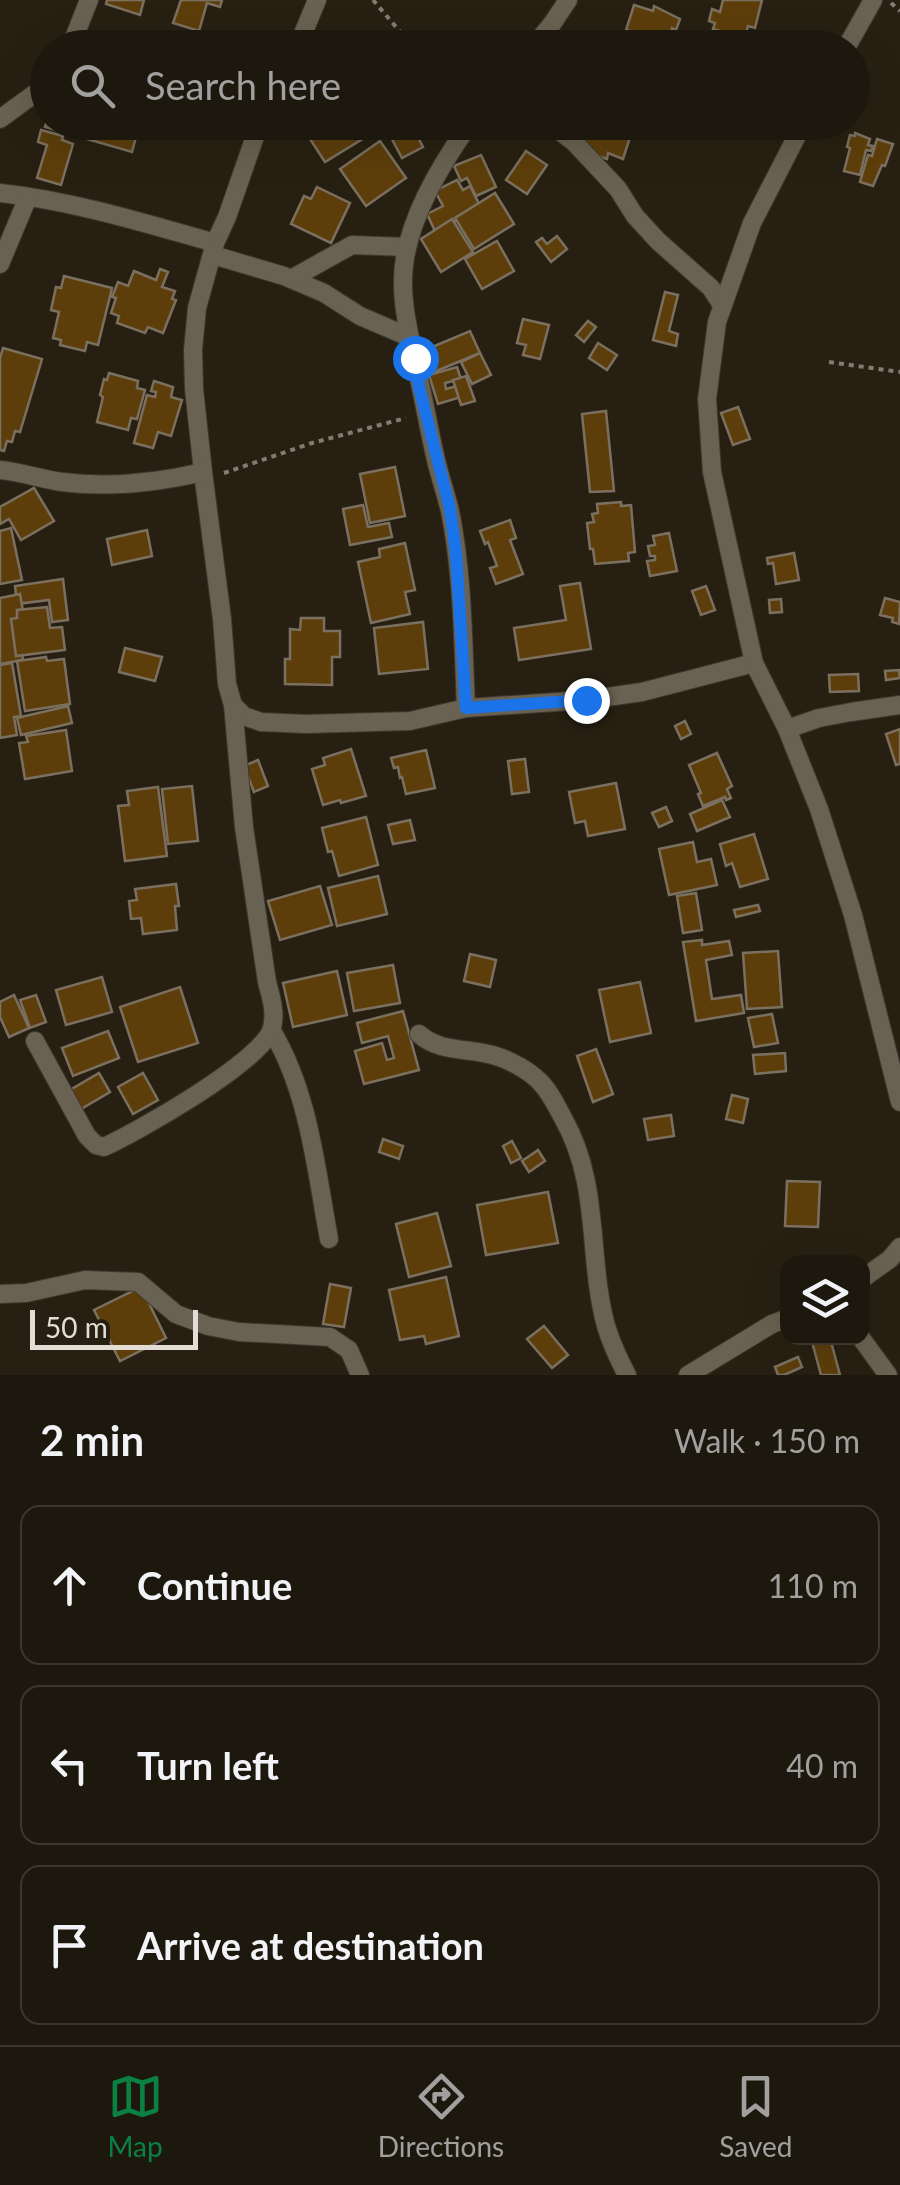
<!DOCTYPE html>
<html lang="en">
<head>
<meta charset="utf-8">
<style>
  :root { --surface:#1d180e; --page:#2a251c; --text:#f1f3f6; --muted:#a0a09e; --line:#3b372e; --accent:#0b8043 }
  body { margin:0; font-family:Lato,sans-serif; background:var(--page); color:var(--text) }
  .controls { position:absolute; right:30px; bottom:30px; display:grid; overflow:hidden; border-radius:20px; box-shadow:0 10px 40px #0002 }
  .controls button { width:90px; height:90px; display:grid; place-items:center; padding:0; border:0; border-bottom:2px solid var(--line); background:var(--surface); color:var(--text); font:50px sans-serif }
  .scale { position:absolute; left:30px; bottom:25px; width:168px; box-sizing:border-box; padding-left:10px; border:5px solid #e3ded5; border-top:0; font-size:28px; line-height:35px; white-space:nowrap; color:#e3ded5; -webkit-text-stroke:8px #272012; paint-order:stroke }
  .stop { position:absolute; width:30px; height:30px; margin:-22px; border:8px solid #1a73e8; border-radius:50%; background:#fff }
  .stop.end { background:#1a73e8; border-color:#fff; box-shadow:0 2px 10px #0008 }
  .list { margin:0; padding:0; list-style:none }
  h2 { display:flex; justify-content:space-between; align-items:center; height:130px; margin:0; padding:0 40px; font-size:42px }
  h2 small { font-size:32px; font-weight:400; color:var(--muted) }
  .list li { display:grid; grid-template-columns:65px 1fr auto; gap:30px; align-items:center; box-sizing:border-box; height:160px; margin:0 20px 20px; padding:0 20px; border:2px solid var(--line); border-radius:20px }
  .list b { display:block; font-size:38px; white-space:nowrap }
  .list em { font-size:32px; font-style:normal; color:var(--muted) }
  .icon { flex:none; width:55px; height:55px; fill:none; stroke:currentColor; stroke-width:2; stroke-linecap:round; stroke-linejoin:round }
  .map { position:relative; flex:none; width:900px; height:1375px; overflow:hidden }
  .search { position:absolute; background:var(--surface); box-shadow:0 10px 40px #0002; left:30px; right:30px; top:30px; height:110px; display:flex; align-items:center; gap:25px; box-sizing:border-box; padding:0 35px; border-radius:55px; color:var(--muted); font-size:38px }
  .sheet { height:670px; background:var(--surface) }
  nav { display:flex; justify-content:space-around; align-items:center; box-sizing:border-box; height:140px; border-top:2px solid var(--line); background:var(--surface); font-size:28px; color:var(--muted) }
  nav a { display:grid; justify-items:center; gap:5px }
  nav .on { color:var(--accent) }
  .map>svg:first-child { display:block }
  .building { fill:#5d3e0b; stroke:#7b7060; stroke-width:2.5 }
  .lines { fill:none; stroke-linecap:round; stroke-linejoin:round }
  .minor-casing { stroke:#3e3930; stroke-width:20 }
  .path { stroke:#837d71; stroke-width:4; stroke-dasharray:5 5; stroke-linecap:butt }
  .minor { stroke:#696151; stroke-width:18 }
  .route { stroke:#1a73e8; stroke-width:12 }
</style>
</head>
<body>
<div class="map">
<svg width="900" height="1375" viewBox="0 0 900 1375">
  <rect width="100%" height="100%" fill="#272012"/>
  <g class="building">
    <polygon points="107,0 144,0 140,15 106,4"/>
    <polygon points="181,0 222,0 220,7 207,3 199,31 173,23"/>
    <polygon points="723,0 762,0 755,28 748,26 745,38 713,29 715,23 709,21 712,9 720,12"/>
    <polygon points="634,5 653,11 654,6 680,19 676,30 672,28 670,37 674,39 672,48 621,47 624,37 628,38 630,31 626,30"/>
    <polygon points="48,117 48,122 140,122 132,152 45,127"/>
    <polygon points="299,122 379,122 382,127 325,162"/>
    <polygon points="400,122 410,122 423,147 402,158 387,130"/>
    <polygon points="590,122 635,122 623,159 608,153 607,159 586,152 582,146"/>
    <polygon points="41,130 63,136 62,140 73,144 61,185 37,178 47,145 38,142"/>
    <polygon points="855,133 870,139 868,145 873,146 871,151 866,150 860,175 844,171 850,148 847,147 850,135 855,136"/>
    <polygon points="877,139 893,144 885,166 882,165 873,186 860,182 868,155 872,156"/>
    <polygon points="380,141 406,178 366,206 340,169"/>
    <polygon points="526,151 547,165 527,194 506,180"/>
    <polygon points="481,155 496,187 476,196 467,178 461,181 454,166"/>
    <polygon points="457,180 463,190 470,186 481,208 435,231 427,214 443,206 435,191"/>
    <polygon points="317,187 350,203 331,243 291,224 304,196 311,199"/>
    <polygon points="495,193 514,224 474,249 455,218"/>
    <polygon points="452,219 473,252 441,272 421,239"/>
    <polygon points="557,236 567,249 551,262 536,242 542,238 547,244"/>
    <polygon points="497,241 514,271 482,289 465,259"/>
    <polygon points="160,269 168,272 162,287 175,291 172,299 176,300 163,333 148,327 145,333 117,323 119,316 111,313 116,298 112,297 118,282 128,286 134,271 156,280"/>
    <polygon points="64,276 112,288 98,345 87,342 85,351 60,345 61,340 53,338 59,312 51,310 56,287 61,288"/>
    <polygon points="665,292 678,295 669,331 678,334 676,346 653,340"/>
    <polygon points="523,319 549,325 540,359 523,355 526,345 517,343"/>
    <polygon points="588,321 596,327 584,342 576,335"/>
    <polygon points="470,331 480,353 434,372 425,350"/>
    <polygon points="598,343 617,355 607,370 589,358"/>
    <polygon points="3,348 42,359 20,432 15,431 12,442 7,441 4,451 0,450 0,358"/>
    <polygon points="480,353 491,375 472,384 461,362"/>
    <polygon points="457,367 461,379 445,383 446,389 457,386 461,397 438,404 429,375"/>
    <polygon points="109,373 138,381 137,388 145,390 137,419 131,418 128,430 97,422 103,397 100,395 104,379 107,380"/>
    <polygon points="466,376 475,401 461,405 453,380"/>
    <polygon points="154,381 173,387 171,397 182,400 171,436 158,432 153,448 134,443 147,395 155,397 156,392 151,391"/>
    <polygon points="738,407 750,439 733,445 721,413"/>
    <polygon points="606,411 614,491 590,492 582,414"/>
    <polygon points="395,467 405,516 370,523 360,474"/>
    <polygon points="34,488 54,521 21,540 9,519 0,524 0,507"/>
    <polygon points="621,502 621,506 631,505 635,552 628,553 629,561 595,564 593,549 590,549 587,523 594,522 592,514 598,513 597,504"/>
    <polygon points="363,505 368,527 389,523 392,537 350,545 343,509"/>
    <polygon points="510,520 516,538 510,540 523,574 496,584 490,568 497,566 488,542 485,544 480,531"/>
    <polygon points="11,528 22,580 0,584 0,531"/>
    <polygon points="147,530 152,556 112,565 107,539"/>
    <polygon points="669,533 677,571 650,576 647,561 655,560 655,556 650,556 648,546 655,545 653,536"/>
    <polygon points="405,543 415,590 405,592 410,614 371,623 358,562 380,557 379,549"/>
    <polygon points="794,553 799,580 776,584 773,563 768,564 767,558"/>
    <polygon points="63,579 68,620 52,622 49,600 17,604 15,586"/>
    <polygon points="580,583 591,649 519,660 514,628 566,620 560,586"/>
    <polygon points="706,586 715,610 701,615 692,591"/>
    <polygon points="20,594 24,617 16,618 23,660 0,664 0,598"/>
    <polygon points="885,598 900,602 899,624 892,622 893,618 880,615"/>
    <polygon points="781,599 782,612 770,613 769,600"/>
    <polygon points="47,607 50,628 62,627 65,650 16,656 11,619 17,618 17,610"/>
    <polygon points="301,618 324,618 324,631 340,631 340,657 332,657 332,685 285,684 285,659 290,659 290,629 300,630"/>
    <polygon points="423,622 428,669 379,674 374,628"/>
    <polygon points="125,648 162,657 155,681 119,672"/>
    <polygon points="46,657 47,661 64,659 70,704 25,711 17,661"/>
    <polygon points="12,663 21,716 14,717 17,735 0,738 0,665"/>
    <polygon points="899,670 900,678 886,680 885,671"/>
    <polygon points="858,674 859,691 830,692 829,675"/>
    <polygon points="68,706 72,723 21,735 17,718"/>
    <polygon points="685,721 691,734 681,739 675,726"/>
    <polygon points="900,729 900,764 896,765 886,734"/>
    <polygon points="66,730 72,771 25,779 19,743 28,742 26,736"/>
    <polygon points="351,749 366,796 341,803 340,800 323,805 312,769 325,765 323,758"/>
    <polygon points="426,750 435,788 406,794 402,777 400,778 398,767 394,768 391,758"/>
    <polygon points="717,753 732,786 727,789 731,798 726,800 725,797 703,806 698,794 701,793 689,765"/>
    <polygon points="525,759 529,792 512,794 508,761"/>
    <polygon points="258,760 268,786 254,792 244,766"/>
    <polygon points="616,783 625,829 588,836 585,821 575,823 569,792"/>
    <polygon points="192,786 198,841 168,844 162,789"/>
    <polygon points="158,787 167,856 125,861 118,806 129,805 127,791"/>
    <polygon points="722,800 730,817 697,831 690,814"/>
    <polygon points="666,807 672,821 659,827 652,813"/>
    <polygon points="366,817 378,865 339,876 332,851 328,852 322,828"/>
    <polygon points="410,820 415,840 393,844 388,825"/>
    <polygon points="754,834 768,879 740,887 732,863 726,866 720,844"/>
    <polygon points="693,842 697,862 711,859 717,885 669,895 659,849"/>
    <polygon points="378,876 387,914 337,926 328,888"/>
    <polygon points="176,884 179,906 175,906 177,930 143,934 141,918 131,919 129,901 137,900 135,889"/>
    <polygon points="320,886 332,925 280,940 268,901"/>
    <polygon points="696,893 702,930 683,933 677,896"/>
    <polygon points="758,905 760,911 736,917 734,910"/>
    <polygon points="702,940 702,945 729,941 732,955 706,960 712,999 741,995 744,1013 696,1021 683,942"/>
    <polygon points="778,951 782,1007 747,1009 743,953"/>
    <polygon points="470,954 496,960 490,987 464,981"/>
    <polygon points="393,965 400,1003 354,1011 347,973"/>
    <polygon points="337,971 347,1015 293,1027 283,983"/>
    <polygon points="102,977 112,1012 66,1025 56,990"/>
    <polygon points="640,982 651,1033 610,1042 599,990"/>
    <polygon points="180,987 198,1043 138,1062 120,1007"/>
    <polygon points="14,995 29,1028 9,1037 0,1017 0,1002"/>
    <polygon points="36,995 46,1022 30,1028 20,1000"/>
    <polygon points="403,1011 419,1070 364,1084 355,1051 382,1043 387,1060 394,1058 388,1036 362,1043 357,1023"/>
    <polygon points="772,1014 778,1043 754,1047 748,1018"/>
    <polygon points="108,1031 119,1058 73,1076 62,1048"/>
    <polygon points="596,1049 613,1094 593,1102 577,1056"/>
    <polygon points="785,1053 786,1071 755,1074 753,1055"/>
    <polygon points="99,1073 110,1092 81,1109 70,1090"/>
    <polygon points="143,1073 158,1100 133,1114 118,1087"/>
    <polygon points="732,1095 748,1099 743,1123 726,1119"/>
    <polygon points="671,1115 674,1136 648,1140 644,1119"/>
    <polygon points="383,1139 403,1146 399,1159 379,1152"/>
    <polygon points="512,1141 521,1158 511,1163 503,1146"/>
    <polygon points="538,1150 545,1161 529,1172 522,1161"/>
    <polygon points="787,1181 820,1182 818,1227 785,1226"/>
    <polygon points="548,1192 558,1243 486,1255 477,1205"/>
    <polygon points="437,1213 451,1266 409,1277 396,1224"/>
    <polygon points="446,1277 459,1336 426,1344 424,1336 400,1340 389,1290"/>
    <polygon points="330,1284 351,1288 344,1327 323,1324"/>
    <polygon points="141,1287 166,1338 120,1361 94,1310"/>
    <polygon points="544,1326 568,1355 552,1368 527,1339"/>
    <polygon points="811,1338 830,1338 840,1375 821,1375"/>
    <polygon points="798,1357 802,1367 784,1375 778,1375 775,1367"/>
  </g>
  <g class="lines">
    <defs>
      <g id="minor">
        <polyline points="70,48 89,0"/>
        <polyline points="297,48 317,0"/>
        <polyline points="532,48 552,24 568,0"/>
        <polyline points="846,48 873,0"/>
        <polyline points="0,119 41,89 48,80"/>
        <polyline points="260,122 227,217 215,243 197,308 193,350 194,389 203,472 222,619 227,684 233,705 244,716 261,722 306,724 410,721 466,708 586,700 642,692 754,663"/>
        <polyline points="548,122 574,142 618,189 635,216 658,241 711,288 722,305"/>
        <polyline points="804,122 752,223 717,322 707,399 712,472 754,663 787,729 819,809 853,915 900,1102"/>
        <path d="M0,193C73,201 144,223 215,243"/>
        <polyline points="213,255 284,276 324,293 360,316 409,337"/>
        <polyline points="0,264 28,197"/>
        <polyline points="291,279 352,245 407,247"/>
        <path d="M0,470C21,472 41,479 62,482C109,488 156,483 203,472"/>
        <path d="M466,708C463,643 463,575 450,511C446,494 440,477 436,460C428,425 422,390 414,356C407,326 399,289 405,258C413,210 443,161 471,122"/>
        <polyline points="787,729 819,718 851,712 900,705"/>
        <path d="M272,1031C309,1093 316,1169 329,1239"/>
        <path d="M419,1034C441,1054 473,1047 499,1057C511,1061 529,1071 538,1080C549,1090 556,1105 563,1118C601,1185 587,1255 606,1326C611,1342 619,1360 627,1375"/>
        <path d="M35,1041L87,1136L96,1145L104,1147C137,1132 263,1061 272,1028C276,1012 271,997 267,982L244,827L233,705"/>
        <polyline points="862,1279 890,1259 900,1247"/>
        <polyline points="0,1294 26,1293 85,1280 138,1282 176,1314 208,1326 239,1332 330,1337 349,1350 360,1375"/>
        <polyline points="861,1338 888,1375"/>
        <polyline points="688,1375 772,1324 788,1318"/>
      </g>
    </defs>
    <use href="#minor" class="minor-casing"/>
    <g class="path">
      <polyline points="373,0 414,48"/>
      <polyline points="891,3 900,11"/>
      <polyline points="829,362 900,372"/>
      <polyline points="224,473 312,443 406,418"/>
    </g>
    <use href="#minor" class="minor"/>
  </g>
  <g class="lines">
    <polyline class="route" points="415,358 419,387 450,509 456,553 466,708 586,700"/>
  </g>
</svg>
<div class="controls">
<button><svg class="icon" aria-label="layers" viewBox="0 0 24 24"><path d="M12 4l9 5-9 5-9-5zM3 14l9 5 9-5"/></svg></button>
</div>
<div class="scale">50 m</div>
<div class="stop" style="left:415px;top:358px"></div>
<div class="stop end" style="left:586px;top:700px"></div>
<div class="search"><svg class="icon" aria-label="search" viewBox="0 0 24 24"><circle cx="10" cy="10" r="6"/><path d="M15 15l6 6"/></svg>Search here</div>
</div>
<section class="sheet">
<h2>2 min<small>Walk · 150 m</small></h2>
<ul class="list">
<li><svg class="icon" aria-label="ahead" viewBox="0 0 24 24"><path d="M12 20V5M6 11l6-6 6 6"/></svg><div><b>Continue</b></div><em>110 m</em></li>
<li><svg class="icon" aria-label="left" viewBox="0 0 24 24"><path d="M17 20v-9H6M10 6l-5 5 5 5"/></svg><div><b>Turn left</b></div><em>40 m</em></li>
<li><svg class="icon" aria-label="arrive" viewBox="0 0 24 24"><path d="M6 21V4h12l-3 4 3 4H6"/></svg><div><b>Arrive at destination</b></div></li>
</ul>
</section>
<nav>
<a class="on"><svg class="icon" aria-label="map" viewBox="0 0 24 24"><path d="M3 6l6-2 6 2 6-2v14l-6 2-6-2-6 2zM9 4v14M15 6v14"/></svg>Map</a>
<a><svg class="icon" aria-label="directions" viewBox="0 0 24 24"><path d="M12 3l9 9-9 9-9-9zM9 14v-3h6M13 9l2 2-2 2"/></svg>Directions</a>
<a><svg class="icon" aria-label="saved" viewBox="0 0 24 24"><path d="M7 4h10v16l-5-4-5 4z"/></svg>Saved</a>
</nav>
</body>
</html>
